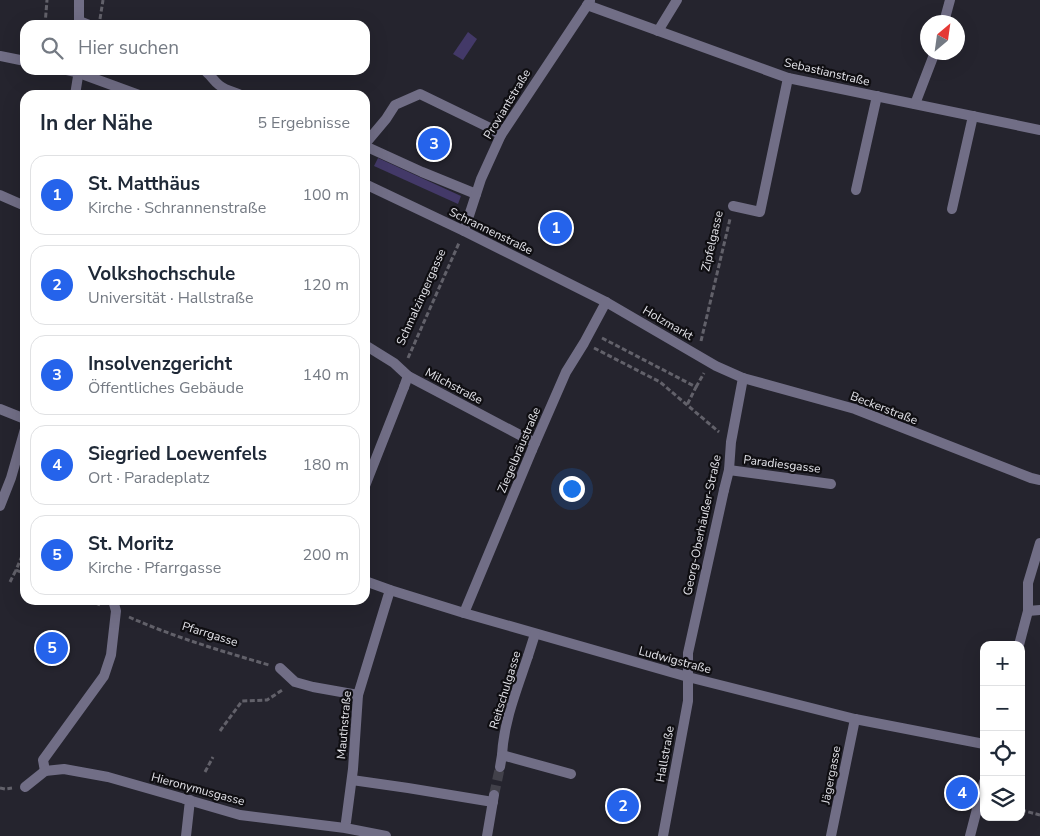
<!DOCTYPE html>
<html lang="de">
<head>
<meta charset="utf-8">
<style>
  :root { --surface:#fff; --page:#f2f2f3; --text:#1f2937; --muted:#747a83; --line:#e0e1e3; --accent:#2563eb }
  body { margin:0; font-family:"Nunito Sans",sans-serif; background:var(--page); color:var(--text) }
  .controls { position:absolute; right:15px; bottom:15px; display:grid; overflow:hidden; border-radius:10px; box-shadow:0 5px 20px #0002 }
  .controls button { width:45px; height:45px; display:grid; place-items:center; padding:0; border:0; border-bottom:1px solid var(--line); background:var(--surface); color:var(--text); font:25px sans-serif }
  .compass { position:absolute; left:920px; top:15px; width:45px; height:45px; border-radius:50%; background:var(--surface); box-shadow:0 5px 20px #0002; rotate:29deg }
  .you { position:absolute; left:571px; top:488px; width:18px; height:18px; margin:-12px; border:4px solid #fff; border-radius:50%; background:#1a73e8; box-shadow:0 0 0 8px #1a73e833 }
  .badge { display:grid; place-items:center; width:32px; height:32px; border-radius:50%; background:var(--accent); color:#fff; font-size:16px; font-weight:700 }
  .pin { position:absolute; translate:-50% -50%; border:2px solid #fff; box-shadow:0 1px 5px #0006 }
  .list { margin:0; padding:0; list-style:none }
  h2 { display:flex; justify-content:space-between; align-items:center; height:65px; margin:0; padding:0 20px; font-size:21px }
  h2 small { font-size:16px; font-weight:400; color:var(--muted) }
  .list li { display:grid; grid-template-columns:32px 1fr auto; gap:15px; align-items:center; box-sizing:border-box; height:80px; margin:0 10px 10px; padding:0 10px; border:1px solid var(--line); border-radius:15px }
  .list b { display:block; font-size:19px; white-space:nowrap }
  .list p { margin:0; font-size:16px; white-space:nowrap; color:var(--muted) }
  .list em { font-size:16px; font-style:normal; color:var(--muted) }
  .icon { flex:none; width:28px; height:28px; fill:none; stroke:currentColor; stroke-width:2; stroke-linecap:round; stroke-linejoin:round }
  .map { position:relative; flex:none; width:1040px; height:836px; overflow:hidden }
  .search { position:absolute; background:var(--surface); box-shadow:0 5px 20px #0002; left:20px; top:20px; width:350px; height:55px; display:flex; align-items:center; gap:12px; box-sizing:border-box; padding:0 18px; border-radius:15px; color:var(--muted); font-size:19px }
  .panel { position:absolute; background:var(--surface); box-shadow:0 5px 20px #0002; left:20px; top:90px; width:350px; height:515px; border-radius:15px }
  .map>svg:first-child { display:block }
  .green { fill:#433968 }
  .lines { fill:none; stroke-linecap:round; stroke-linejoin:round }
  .minor-tunnel { stroke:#42414a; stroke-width:10; stroke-dasharray:10 5; stroke-linecap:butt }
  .path { stroke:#62616a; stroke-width:3; stroke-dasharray:5 2.5; stroke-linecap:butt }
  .service { stroke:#716e86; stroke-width:10 }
  .pedestrian { stroke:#716e86; stroke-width:10 }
  .minor { stroke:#716e86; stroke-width:10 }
  .labels { text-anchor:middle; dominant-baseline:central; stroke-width:4.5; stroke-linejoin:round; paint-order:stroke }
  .street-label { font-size:12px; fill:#e4e4ea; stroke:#0f0e12 }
</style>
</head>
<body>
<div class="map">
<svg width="1040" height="836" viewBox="0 0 1040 836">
  <rect width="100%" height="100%" fill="#25242e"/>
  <g class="green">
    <polygon points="468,32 477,39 463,60 453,54"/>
    <polygon points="378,158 461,196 458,204 374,166"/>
  </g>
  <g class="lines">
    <polyline class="minor-tunnel" points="494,795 500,767"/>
    <g class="path">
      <polyline points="100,19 103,0"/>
      <polyline points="45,25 47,0"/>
      <polyline points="602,338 696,387 687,405"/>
      <polyline points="701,341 730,219"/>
      <polyline points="594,348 660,382 719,432"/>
      <polyline points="408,358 459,243"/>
      <polyline points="696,387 704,373"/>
      <polyline points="25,549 16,570 25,574"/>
      <polyline points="10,582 16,570"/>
      <polyline points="89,600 100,605"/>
      <path d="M129,617C174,637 221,651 269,665"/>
      <polyline points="220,731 242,701 267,700 284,689"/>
      <polyline points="205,772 213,757"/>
      <polyline points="0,788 5,789 12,788"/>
      <polyline points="1021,810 1040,815"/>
    </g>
    <g class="service">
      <polyline points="944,22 950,0"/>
      <polyline points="658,31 677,0"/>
      <polyline points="915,104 935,52"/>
      <polyline points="352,780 408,788 493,802"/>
    </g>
    <g class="pedestrian">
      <polyline points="365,144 386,119 395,105 420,94 490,128 501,135"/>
      <polyline points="856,190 877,96"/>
      <polyline points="952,209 973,116"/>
      <polyline points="0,409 25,419"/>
      <polyline points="365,486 404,387"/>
      <polyline points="0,506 11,478 25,429"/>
      <polyline points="365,581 390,590 464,613 688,677 855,719 984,744"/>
      <polyline points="1028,611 1040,610"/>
      <polyline points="464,613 532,450"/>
      <polyline points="1019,645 1028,611 1028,583 1040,543"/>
      <polyline points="528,656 535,634"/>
      <polyline points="280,668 295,682 313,687 358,695"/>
      <polyline points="45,771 43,760 104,676 111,655 116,611 113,600"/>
      <polyline points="45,771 64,769 108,777 185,799"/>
      <polyline points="25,787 45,771"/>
      <polyline points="346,822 353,769 358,695 390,590"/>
      <polyline points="663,836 688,701 688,653 724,490"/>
      <polyline points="831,836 855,719"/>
      <polyline points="970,836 984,782"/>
    </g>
    <g class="minor">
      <polyline points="587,5 788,78 1040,130"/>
      <polyline points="79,21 89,25"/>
      <polyline points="79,25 79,0"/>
      <polyline points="0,56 25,61"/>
      <polyline points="66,70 79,73 139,95"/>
      <path d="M204,70C210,74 213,80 219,85C225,90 234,92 241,95"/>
      <polyline points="75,95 79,70"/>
      <polyline points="365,146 422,172 476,194"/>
      <polyline points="365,184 464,231 606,302 716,366 743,378 855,409 1031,478 1040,480"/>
      <polyline points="0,195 25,206"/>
      <polyline points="733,206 760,212 788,78"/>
      <polyline points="464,231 481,179 501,135 590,1"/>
      <polyline points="365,345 394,363 408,376 535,443"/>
      <polyline points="404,387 408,376"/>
      <polyline points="532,450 566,372 584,343 606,302"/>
      <polyline points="729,470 831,484"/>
      <polyline points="724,490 729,470 731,442 743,378"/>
      <path d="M502,755C504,720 517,689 528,656"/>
      <polyline points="500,767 502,755 571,774"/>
      <polyline points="185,799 240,815 345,828 386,836"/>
      <polyline points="186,836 190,800"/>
      <polyline points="487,836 494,795"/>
    </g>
  </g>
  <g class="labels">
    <g class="street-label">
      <text transform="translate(827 72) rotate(13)">Sebastianstraße</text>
      <text transform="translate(507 104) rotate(-59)">Proviantstraße</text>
      <text transform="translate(491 231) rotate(26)">Schrannenstraße</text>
      <text transform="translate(712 241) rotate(-77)">Zipfelgasse</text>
      <text transform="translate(421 297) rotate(-66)">Schmalzingergasse</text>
      <text transform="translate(668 323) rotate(30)">Holzmarkt</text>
      <text transform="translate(454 386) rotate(28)">Milchstraße</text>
      <text transform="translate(884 408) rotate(21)">Beckerstraße</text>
      <text transform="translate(519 450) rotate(-67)">Ziegelbräustraße</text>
      <text transform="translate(782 464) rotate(7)">Paradiesgasse</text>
      <text transform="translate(702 525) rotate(-78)">Georg-Oberhäußer-Straße</text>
      <text transform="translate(210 634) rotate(17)">Pfarrgasse</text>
      <text transform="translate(675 660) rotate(15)">Ludwigstraße</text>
      <text transform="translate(505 690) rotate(-73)">Reitschulgasse</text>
      <text transform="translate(344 725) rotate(-85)">Mauthstraße</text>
      <text transform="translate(665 754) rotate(-80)">Hallstraße</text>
      <text transform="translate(831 775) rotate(-79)">Jägergasse</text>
      <text transform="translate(198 789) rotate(15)">Hieronymusgasse</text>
    </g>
  </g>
</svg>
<div class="controls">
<button>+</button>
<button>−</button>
<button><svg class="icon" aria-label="locate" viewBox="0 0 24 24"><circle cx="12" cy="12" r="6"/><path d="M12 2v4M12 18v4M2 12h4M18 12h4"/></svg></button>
<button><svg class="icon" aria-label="layers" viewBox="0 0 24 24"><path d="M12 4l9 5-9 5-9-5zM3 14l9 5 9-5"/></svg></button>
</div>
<svg class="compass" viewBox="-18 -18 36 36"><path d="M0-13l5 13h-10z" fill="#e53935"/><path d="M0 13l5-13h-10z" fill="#747a83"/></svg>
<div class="you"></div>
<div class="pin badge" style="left:556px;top:228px">1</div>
<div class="pin badge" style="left:623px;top:806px">2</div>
<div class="pin badge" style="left:434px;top:144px">3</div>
<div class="pin badge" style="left:962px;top:793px">4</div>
<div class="pin badge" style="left:52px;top:648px">5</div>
<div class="search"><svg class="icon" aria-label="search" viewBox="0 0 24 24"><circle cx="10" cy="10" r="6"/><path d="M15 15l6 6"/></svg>Hier suchen</div>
<section class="panel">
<h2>In der Nähe<small>5 Ergebnisse</small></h2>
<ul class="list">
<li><span class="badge">1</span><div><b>St. Matthäus</b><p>Kirche · Schrannenstraße</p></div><em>100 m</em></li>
<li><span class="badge">2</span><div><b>Volkshochschule</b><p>Universität · Hallstraße</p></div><em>120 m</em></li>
<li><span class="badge">3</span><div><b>Insolvenzgericht</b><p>Öffentliches Gebäude</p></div><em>140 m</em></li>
<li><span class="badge">4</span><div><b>Siegried Loewenfels</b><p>Ort · Paradeplatz</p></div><em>180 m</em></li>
<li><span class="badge">5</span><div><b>St. Moritz</b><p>Kirche · Pfarrgasse</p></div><em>200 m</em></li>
</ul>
</section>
</div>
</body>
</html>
